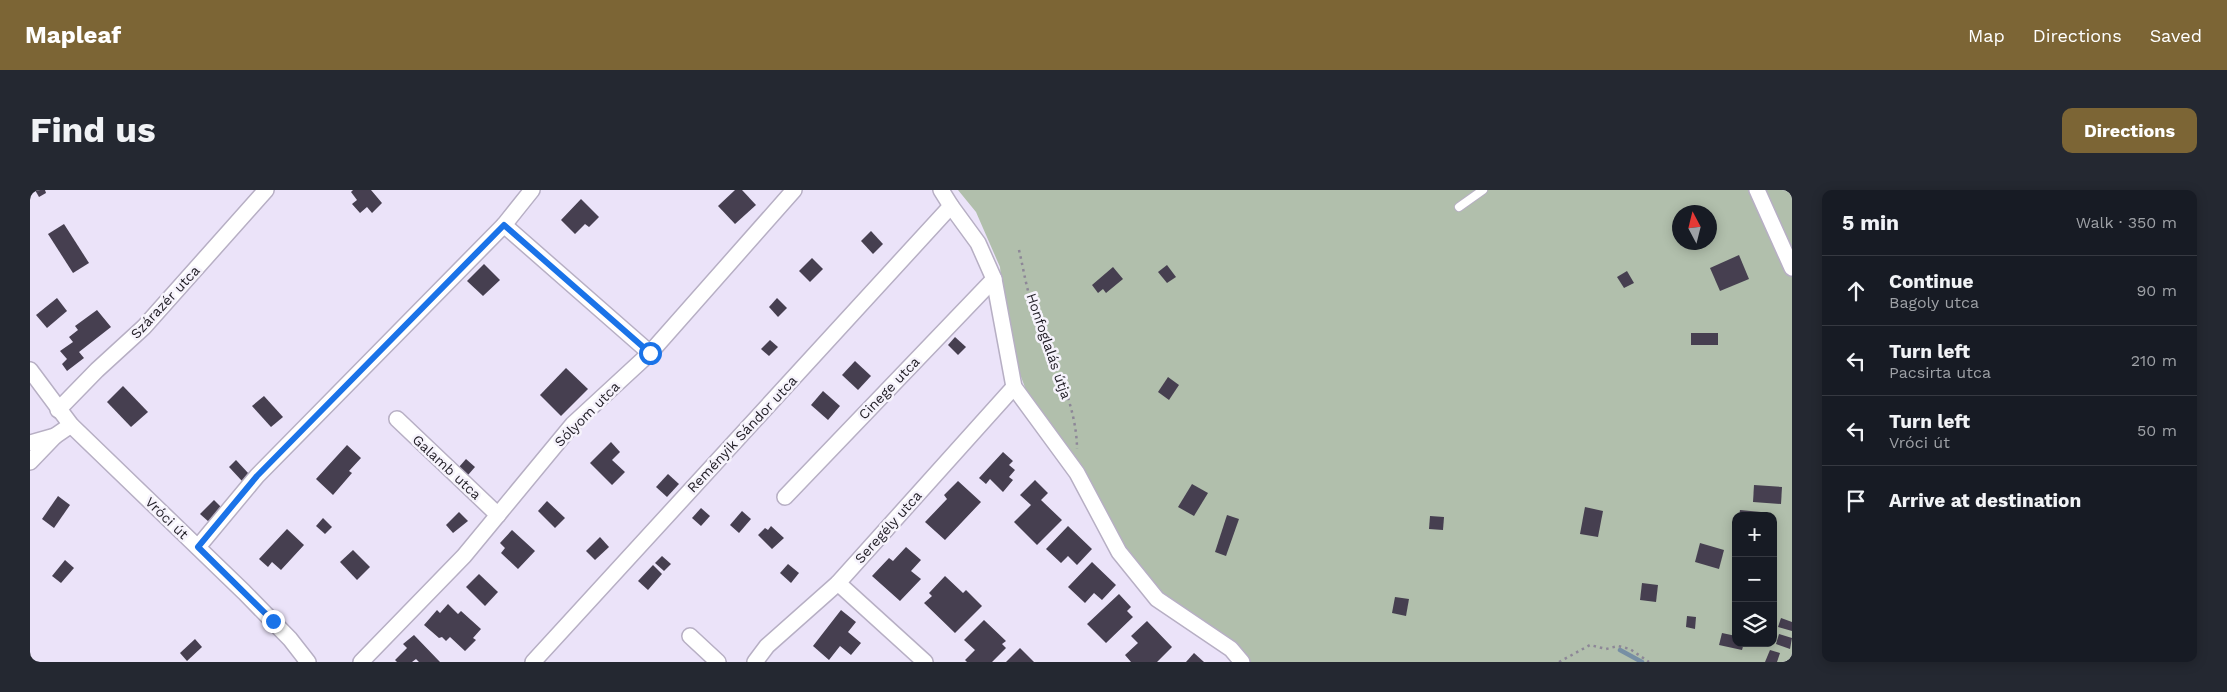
<!DOCTYPE html>
<html lang="en">
<head>
<meta charset="utf-8">
<style>
  :root { --surface:#171b24; --page:#242831; --text:#f1f3f6; --muted:#9ea1a6; --line:#363941; --accent:#7c6535 }
  body { margin:0; font-family:"Work Sans",sans-serif; background:var(--page); color:var(--text) }
  .controls { position:absolute; right:15px; bottom:15px; display:grid; overflow:hidden; border-radius:10px; box-shadow:0 2px 12px #0003 }
  .controls button { width:45px; height:45px; display:grid; place-items:center; padding:0; border:0; border-bottom:1px solid var(--line); background:var(--surface); color:var(--text); font:25px sans-serif }
  .compass { position:absolute; left:1642px; top:15px; width:45px; height:45px; border-radius:50%; background:var(--surface); box-shadow:0 2px 12px #0003; rotate:353deg }
  .stop { position:absolute; width:15px; height:15px; margin:-11px; border:4px solid #1a73e8; border-radius:50%; background:#fff }
  .stop.end { background:#1a73e8; border-color:#fff; box-shadow:0 1px 5px #0008 }
  .list { margin:0; padding:0; list-style:none }
  h2 { display:flex; justify-content:space-between; align-items:center; height:65px; margin:0; padding:0 20px; font-size:21px }
  h2 small { font-size:16px; font-weight:400; color:var(--muted) }
  .list li { display:grid; grid-template-columns:32px 1fr auto; gap:15px; align-items:center; box-sizing:border-box; height:70px; padding:0 20px; border-top:1px solid var(--line) }
  .list b { display:block; font-size:19px; white-space:nowrap }
  .list p { margin:0; font-size:16px; white-space:nowrap; color:var(--muted) }
  .list em { font-size:16px; font-style:normal; color:var(--muted) }
  .icon { flex:none; width:28px; height:28px; fill:none; stroke:currentColor; stroke-width:2; stroke-linecap:round; stroke-linejoin:round }
  .map { position:relative; flex:none; width:1762px; height:472px; overflow:hidden; border-radius:10px }
  header { display:flex; align-items:center; gap:30px; box-sizing:border-box; height:70px; padding:0 25px; background:var(--accent); color:#fff }
  header strong { font-size:24px }
  nav { display:flex; gap:28px; margin-inline-start:auto; font-size:18px }
  .intro { display:flex; align-items:center; justify-content:space-between; box-sizing:border-box; height:120px; padding:0 30px }
  h1 { margin:0; font-size:35px }
  .button { padding:12px 22px; border-radius:10px; background:var(--accent); color:#fff; font-size:18px; font-weight:700 }
  main { display:flex; gap:30px; padding:0 30px }
  aside { flex:1; background:var(--surface); border-radius:10px; box-shadow:0 2px 12px #0003 }
  .map>svg:first-child { display:block }
  .green { fill:#b1bfac; fill-rule:evenodd }
  .lines { fill:none; stroke-linecap:round; stroke-linejoin:round }
  .stream { stroke:#778fa4; stroke-width:4.5 }
  .building { fill:#463f50 }
  .service-casing { stroke:#b7afc4; stroke-width:10 }
  .minor-casing { stroke:#b7afc4; stroke-width:18 }
  .path { stroke:#8d8797; stroke-width:2.5; stroke-dasharray:2.5 4; stroke-linecap:butt }
  .service { stroke:#fff; stroke-width:8 }
  .minor { stroke:#fff; stroke-width:15 }
  .route { stroke:#1a73e8; stroke-width:6 }
  .labels { text-anchor:middle; dominant-baseline:central; stroke-width:5; stroke-linejoin:round; paint-order:stroke }
  .street-label { font-size:14px; fill:#201d25; stroke:#f6f3fc }
</style>
</head>
<body>
<header>
<strong>Mapleaf</strong>
<nav><a>Map</a><a>Directions</a><a>Saved</a></nav>
</header>
<div class="intro"><h1>Find us</h1><a class="button">Directions</a></div>
<main>
<div class="map">
<svg width="1762" height="472" viewBox="0 0 1762 472">
  <rect width="100%" height="100%" fill="#ebe3f9"/>
  <path class="green" d="M928,0H1762V472H1212L1127,409L1089,362L1041,264L996,200L977,150L970,77L946,22ZM1650,22H1680V52H1650ZM1706,326H1743V453H1706Z"/>
  <g class="lines">
    <polyline class="stream" points="1590,460 1612,472"/>
  </g>
  <g class="building">
    <polygon points="5,0 15,0 16,3 9,7"/>
    <polygon points="323,0 341,0 352,13 342,23 337,17 330,23 322,14 327,10 321,2"/>
    <polygon points="705,0 712,0 726,15 705,34 688,16"/>
    <polygon points="551,9 569,27 559,37 555,34 545,44 531,30"/>
    <polygon points="34,34 59,73 43,83 18,44"/>
    <polygon points="841,41 853,54 843,64 831,51"/>
    <polygon points="1709,65 1719,89 1690,101 1680,78"/>
    <polygon points="782,68 793,79 780,92 769,81"/>
    <polygon points="454,74 470,90 453,106 437,91"/>
    <polygon points="1137,75 1146,87 1137,93 1128,82"/>
    <polygon points="1083,77 1093,89 1076,103 1073,99 1068,103 1062,95"/>
    <polygon points="1597,81 1604,93 1594,98 1587,87"/>
    <polygon points="27,108 37,121 17,138 6,125"/>
    <polygon points="747,108 757,118 748,127 739,117"/>
    <polygon points="67,120 81,137 49,162 54,168 37,181 32,174 37,169 30,161 43,152 39,147 48,140 45,136"/>
    <rect x="1661" y="143" width="27" height="12"/>
    <polygon points="925,147 936,157 928,165 918,155"/>
    <polygon points="740,150 748,157 739,166 731,159"/>
    <polygon points="825,171 841,186 828,200 812,185"/>
    <polygon points="536,178 558,199 531,226 510,205"/>
    <polygon points="1138,187 1149,195 1139,210 1128,202"/>
    <polygon points="93,196 118,222 101,237 77,212"/>
    <polygon points="793,201 810,216 798,230 781,215"/>
    <polygon points="234,206 253,227 241,237 222,216"/>
    <polygon points="581,252 590,262 582,270 595,282 582,295 560,273"/>
    <polygon points="317,255 331,268 319,281 322,283 303,305 286,289"/>
    <polygon points="973,262 983,271 979,275 985,280 979,287 983,290 973,302 960,289 956,294 949,288"/>
    <polygon points="436,269 445,277 438,285 429,277"/>
    <polygon points="206,270 219,284 212,291 199,277"/>
    <polygon points="638,284 649,294 637,307 626,297"/>
    <polygon points="1005,290 1018,303 1011,310 1032,330 1007,355 984,332 1001,315 990,305"/>
    <polygon points="928,291 951,312 915,350 895,332 917,309 914,305"/>
    <polygon points="1162,294 1178,303 1164,326 1148,317"/>
    <polygon points="1724,295 1752,297 1751,314 1723,312"/>
    <polygon points="28,306 40,315 24,338 12,329"/>
    <polygon points="184,310 192,318 179,332 170,324"/>
    <polygon points="517,311 535,328 525,338 508,321"/>
    <polygon points="1555,317 1573,321 1568,347 1550,344"/>
    <polygon points="671,318 680,326 671,336 662,328"/>
    <polygon points="1710,320 1731,322 1731,326 1709,326"/>
    <polygon points="712,321 721,329 709,343 700,335"/>
    <polygon points="429,322 438,331 423,343 416,335"/>
    <polygon points="1197,325 1209,329 1196,366 1185,362"/>
    <polygon points="1400,326 1414,327 1413,340 1399,339"/>
    <polygon points="293,328 302,337 295,344 286,336"/>
    <polygon points="741,336 754,348 742,359 728,345 735,338 738,340"/>
    <polygon points="1038,336 1062,359 1047,375 1038,366 1031,373 1016,359"/>
    <polygon points="257,339 274,355 251,380 242,372 238,377 229,369"/>
    <polygon points="482,340 505,361 488,379 471,363 475,358 470,353"/>
    <polygon points="570,347 579,357 565,370 556,361"/>
    <polygon points="1670,353 1694,360 1689,379 1665,372"/>
    <polygon points="876,357 891,370 881,381 891,389 870,411 842,386 859,368 863,371"/>
    <polygon points="323,360 340,377 327,390 310,372"/>
    <polygon points="632,366 641,374 634,381 625,373"/>
    <polygon points="35,370 44,378 31,393 22,386"/>
    <polygon points="1062,372 1086,395 1072,410 1064,403 1055,413 1038,397"/>
    <polygon points="758,374 769,383 761,393 750,383"/>
    <polygon points="623,375 632,384 618,400 608,391"/>
    <polygon points="449,384 468,402 455,416 436,397"/>
    <polygon points="915,386 933,403 936,400 952,416 925,443 894,413 902,406 899,403"/>
    <polygon points="1612,393 1628,395 1626,412 1610,410"/>
    <polygon points="1089,404 1101,417 1097,421 1103,427 1076,453 1057,434"/>
    <polygon points="1365,407 1379,409 1376,426 1362,423"/>
    <polygon points="418,414 428,424 431,421 451,439 443,448 446,450 435,461 420,447 416,451 412,447 409,448 394,435 407,420 410,423"/>
    <polygon points="811,420 826,432 818,442 831,453 821,465 810,456 799,470 783,456"/>
    <polygon points="1657,426 1666,427 1665,439 1656,437"/>
    <polygon points="1751,428 1762,432 1762,441 1748,437"/>
    <polygon points="954,430 976,451 972,454 976,458 962,472 937,472 935,470 945,460 934,450"/>
    <polygon points="1117,431 1142,457 1127,472 1101,472 1095,465 1108,453 1101,446"/>
    <polygon points="1692,443 1706,446 1706,453 1714,453 1712,460 1689,455"/>
    <polygon points="1749,444 1762,448 1760,459 1746,454"/>
    <polygon points="384,445 410,472 389,472 386,469 382,472 367,472 365,470 377,458 373,454"/>
    <polygon points="165,449 172,457 157,471 150,463"/>
    <polygon points="990,458 1004,472 976,472"/>
    <polygon points="1740,460 1750,463 1747,472 1735,472"/>
    <polygon points="1164,463 1174,472 1156,472"/>
  </g>
  <g class="lines">
    <defs>
      <polyline id="service" points="1429,17 1453,0"/>
      <g id="minor">
        <polyline points="911,0 921,16 948,53 964,89 984,197 1047,283 1089,362 1127,409 1201,459 1212,472"/>
        <polyline points="1727,0 1762,78"/>
        <polyline points="474,35 620,163"/>
        <polyline points="0,180 41,235 214,402 260,449 278,472"/>
        <polyline points="28,220 67,180 114,137 236,0"/>
        <polyline points="367,229 468,325"/>
        <polyline points="0,253 25,246 41,235"/>
        <polyline points="0,272 25,246"/>
        <polyline points="755,307 964,89"/>
        <polyline points="168,357 227,286 474,35 502,0"/>
        <polyline points="808,393 895,472"/>
        <polyline points="660,446 688,472"/>
        <polyline points="331,472 434,366 543,234 620,163 764,0"/>
        <polyline points="503,472 921,16"/>
        <polyline points="725,472 737,456 808,393 984,197"/>
      </g>
    </defs>
    <use href="#service" class="service-casing"/>
    <use href="#minor" class="minor-casing"/>
    <g class="path">
      <path d="M989,60C994,81 997,103 1005,123C1021,164 1047,215 1047,259"/>
      <polyline points="1529,472 1560,455 1576,459 1588,456 1600,459 1619,472"/>
    </g>
    <use href="#service" class="service"/>
    <use href="#minor" class="minor"/>
  </g>
  <g class="lines">
    <polyline class="route" points="243,431 168,357 227,286 474,35 620,163"/>
  </g>
  <g class="labels">
    <g class="street-label">
      <text transform="translate(135 112) rotate(-47)">Szárazér utca</text>
      <text transform="translate(1019 156) rotate(71)">Honfoglalás útja</text>
      <text transform="translate(859 198) rotate(-46)">Cinege utca</text>
      <text transform="translate(557 224) rotate(-45)">Sólyom utca</text>
      <text transform="translate(712 244) rotate(-47)">Reményik Sándor utca</text>
      <text transform="translate(417 277) rotate(43)">Galamb utca</text>
      <text transform="translate(137 328) rotate(44)">Vróci út</text>
      <text transform="translate(858 337) rotate(-48)">Seregély utca</text>
    </g>
  </g>
</svg>
<div class="controls">
<button>+</button>
<button>−</button>
<button><svg class="icon" aria-label="layers" viewBox="0 0 24 24"><path d="M12 4l9 5-9 5-9-5zM3 14l9 5 9-5"/></svg></button>
</div>
<svg class="compass" viewBox="-18 -18 36 36"><path d="M0-13l5 13h-10z" fill="#e53935"/><path d="M0 13l5-13h-10z" fill="#9ea1a6"/></svg>
<div class="stop" style="left:620px;top:163px"></div>
<div class="stop end" style="left:243px;top:431px"></div>
</div>
<aside>
<h2>5 min<small>Walk · 350 m</small></h2>
<ul class="list">
<li><svg class="icon" aria-label="ahead" viewBox="0 0 24 24"><path d="M12 20V5M6 11l6-6 6 6"/></svg><div><b>Continue</b><p>Bagoly utca</p></div><em>90 m</em></li>
<li><svg class="icon" aria-label="left" viewBox="0 0 24 24"><path d="M17 20v-9H6M10 6l-5 5 5 5"/></svg><div><b>Turn left</b><p>Pacsirta utca</p></div><em>210 m</em></li>
<li><svg class="icon" aria-label="left" viewBox="0 0 24 24"><path d="M17 20v-9H6M10 6l-5 5 5 5"/></svg><div><b>Turn left</b><p>Vróci út</p></div><em>50 m</em></li>
<li><svg class="icon" aria-label="arrive" viewBox="0 0 24 24"><path d="M6 21V4h12l-3 4 3 4H6"/></svg><div><b>Arrive at destination</b></div></li>
</ul>
</aside>
</main>
</body>
</html>
